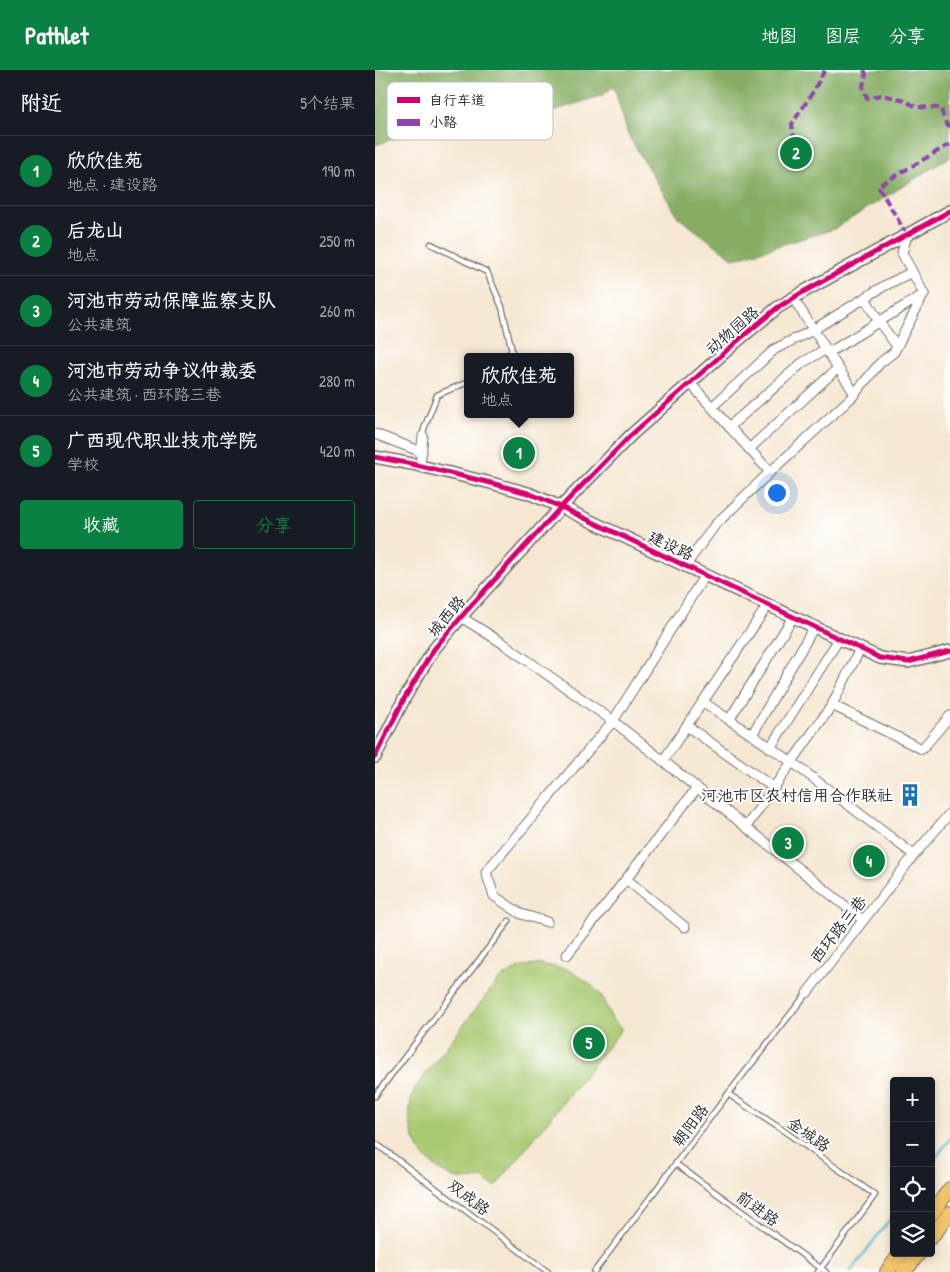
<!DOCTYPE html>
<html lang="zh">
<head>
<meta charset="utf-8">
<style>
  :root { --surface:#171b24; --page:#242831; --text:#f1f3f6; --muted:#9ea1a6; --line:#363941; --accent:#0b8043 }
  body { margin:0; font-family:"Patrick Hand","LXGW WenKai TC",sans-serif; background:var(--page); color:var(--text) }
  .controls { position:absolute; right:15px; bottom:15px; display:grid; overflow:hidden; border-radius:5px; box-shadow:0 2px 8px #0003 }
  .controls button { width:45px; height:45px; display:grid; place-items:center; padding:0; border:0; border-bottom:1px solid var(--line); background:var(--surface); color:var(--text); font:25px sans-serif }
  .you { position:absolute; left:401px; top:422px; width:18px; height:18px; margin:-12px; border:4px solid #fff; border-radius:50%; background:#1a73e8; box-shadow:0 0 0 8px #1a73e833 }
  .badge { display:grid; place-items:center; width:32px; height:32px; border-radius:50%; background:var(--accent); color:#fff; font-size:16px; font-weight:700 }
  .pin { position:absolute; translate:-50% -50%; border:2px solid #fff; box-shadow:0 1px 5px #0006 }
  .popup { position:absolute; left:89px; top:283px; width:110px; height:65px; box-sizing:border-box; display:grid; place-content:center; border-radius:5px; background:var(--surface); filter:drop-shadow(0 1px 4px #0005); font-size:16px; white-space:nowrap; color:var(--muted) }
  .popup b { font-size:19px; color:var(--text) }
  .popup::after { content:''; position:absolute; left:50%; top:100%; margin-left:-10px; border:10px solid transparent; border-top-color:var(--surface) }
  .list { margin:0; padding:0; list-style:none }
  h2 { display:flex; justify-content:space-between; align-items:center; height:65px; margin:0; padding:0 20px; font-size:21px }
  h2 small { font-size:16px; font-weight:400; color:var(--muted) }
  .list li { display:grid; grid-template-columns:32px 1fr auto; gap:15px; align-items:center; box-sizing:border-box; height:70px; padding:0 20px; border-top:1px solid var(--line) }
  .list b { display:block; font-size:19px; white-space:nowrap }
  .list p { margin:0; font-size:16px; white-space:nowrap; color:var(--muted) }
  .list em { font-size:16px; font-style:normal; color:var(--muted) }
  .actions { display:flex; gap:10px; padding:15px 20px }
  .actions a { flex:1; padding:11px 0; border:1px solid var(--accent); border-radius:5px; text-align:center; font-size:18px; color:var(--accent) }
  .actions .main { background:var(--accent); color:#fff }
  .icon { flex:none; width:28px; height:28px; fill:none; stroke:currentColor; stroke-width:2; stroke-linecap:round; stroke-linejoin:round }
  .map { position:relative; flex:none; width:575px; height:1202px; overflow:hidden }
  header { display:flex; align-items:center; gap:30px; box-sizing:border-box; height:70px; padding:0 25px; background:var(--accent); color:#fff }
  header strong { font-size:24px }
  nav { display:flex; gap:28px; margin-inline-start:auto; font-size:18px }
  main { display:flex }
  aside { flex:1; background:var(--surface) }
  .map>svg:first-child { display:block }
  .green { fill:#a9c971; stroke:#6a7a4e }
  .forest { fill:#86ad63; stroke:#586c47 }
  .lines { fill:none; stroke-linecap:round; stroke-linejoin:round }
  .stream { stroke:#4db5cc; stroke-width:2.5 }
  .service-casing { stroke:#726d65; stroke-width:7 }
  .minor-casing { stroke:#726d65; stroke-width:11 }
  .tertiary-casing { stroke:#726d65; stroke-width:14 }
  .primary-casing { stroke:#726d65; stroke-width:16 }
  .service { stroke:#fff; stroke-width:4.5 }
  .minor { stroke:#fff; stroke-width:9 }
  .tertiary { stroke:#fff; stroke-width:11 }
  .primary { stroke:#f1c36a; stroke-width:14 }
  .quiet { stroke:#8e44ad; stroke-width:4; stroke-dasharray:8 4; stroke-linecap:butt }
  .cycleway-casing { stroke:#fff; stroke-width:8 }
  .cycleway { stroke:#d6006c; stroke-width:5 }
  .labels { text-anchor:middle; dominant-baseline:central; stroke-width:4; stroke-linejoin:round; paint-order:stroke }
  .street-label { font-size:16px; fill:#2b2b2b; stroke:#fff }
  .poi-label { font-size:16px; fill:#2b2b2b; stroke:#fff; text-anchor:end }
  .key { fill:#fff; stroke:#bfbfbf; stroke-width:1 }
  .key-label { font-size:14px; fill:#2b2b2b }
</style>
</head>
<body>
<header>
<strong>Pathlet</strong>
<nav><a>地图</a><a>图层</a><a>分享</a></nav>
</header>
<main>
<aside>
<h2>附近<small>5个结果</small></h2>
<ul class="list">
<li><span class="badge">1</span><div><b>欣欣佳苑</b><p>地点 · 建设路</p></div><em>190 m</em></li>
<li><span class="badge">2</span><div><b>后龙山</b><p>地点</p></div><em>250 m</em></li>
<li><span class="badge">3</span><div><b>河池市劳动保障监察支队</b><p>公共建筑</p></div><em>260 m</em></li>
<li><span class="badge">4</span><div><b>河池市劳动争议仲裁委</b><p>公共建筑 · 西环路三巷</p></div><em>280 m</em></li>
<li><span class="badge">5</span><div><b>广西现代职业技术学院</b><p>学校</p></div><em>420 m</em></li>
</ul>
<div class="actions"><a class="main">收藏</a><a>分享</a></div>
</aside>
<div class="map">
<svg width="575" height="1202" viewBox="0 0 575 1202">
  <rect width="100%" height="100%" fill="#fff"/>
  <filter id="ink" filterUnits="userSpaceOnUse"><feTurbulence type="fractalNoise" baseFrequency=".02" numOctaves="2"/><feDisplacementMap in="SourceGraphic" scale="10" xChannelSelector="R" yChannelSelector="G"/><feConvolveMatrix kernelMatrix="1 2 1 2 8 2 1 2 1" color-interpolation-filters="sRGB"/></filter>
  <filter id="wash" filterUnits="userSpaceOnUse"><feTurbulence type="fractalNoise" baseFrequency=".0096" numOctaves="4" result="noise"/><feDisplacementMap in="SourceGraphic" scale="20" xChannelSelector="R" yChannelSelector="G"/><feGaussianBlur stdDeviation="1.12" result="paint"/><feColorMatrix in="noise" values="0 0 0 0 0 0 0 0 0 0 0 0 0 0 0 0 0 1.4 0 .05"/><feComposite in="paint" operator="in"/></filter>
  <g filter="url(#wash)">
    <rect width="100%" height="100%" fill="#f5e7d1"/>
    <path class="green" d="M165,894L192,899L213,912L226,925L238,951L247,959L120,1117L107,1108C97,1109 89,1111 79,1108C75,1107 70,1103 66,1101C38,1083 27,1049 40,1018L123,910L143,898Z"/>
    <polygon class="forest" points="0,0 575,0 575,87 459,159 359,189 303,147 253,65 239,16 228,25 169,44 161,31 138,27 127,32 67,53 0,75"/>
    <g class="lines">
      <g class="stream">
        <polyline points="556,1094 575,1069"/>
        <polyline points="475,1202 519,1144"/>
      </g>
    </g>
  </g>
  <g filter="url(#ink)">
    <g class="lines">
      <defs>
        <g id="service">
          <polyline points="56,174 112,202 127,237 137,281 130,287"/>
          <polyline points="48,366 49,359 62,325 93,312"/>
          <polyline points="353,1024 409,1061 500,1125 443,1202"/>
          <polyline points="0,1026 134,851"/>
          <polyline points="0,1073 173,1202"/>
          <polyline points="301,1094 451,1202"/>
          <polyline points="219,1202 353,1024 432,923"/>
        </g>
        <g id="minor">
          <polyline points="418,228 480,324"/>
          <polyline points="490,228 504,252 522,276"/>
          <polyline points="453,283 549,224"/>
          <polyline points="315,313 395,402"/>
          <polyline points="337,337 400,279 438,260 509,216 537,202"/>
          <polyline points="354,357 427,293 451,279"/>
          <polyline points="0,364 47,382"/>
          <polyline points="374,379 463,298"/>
          <polyline points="45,396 48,366"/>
          <polyline points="310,496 340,455 395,402 477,327 505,293 519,282 549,224 527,183 532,165"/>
          <polyline points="330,505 238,651 488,850"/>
          <polyline points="86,547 129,574 238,651 111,802 119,826 146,844 172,852"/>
          <polyline points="328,632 417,692 539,785"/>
          <polyline points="457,635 547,679 575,646"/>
          <polyline points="354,650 418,547"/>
          <polyline points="312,656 399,718"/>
          <polyline points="377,665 439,557"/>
          <polyline points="395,678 464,569"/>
          <polyline points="288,691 393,535"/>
          <polyline points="371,757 457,635 485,579"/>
          <polyline points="251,809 310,857"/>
          <polyline points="192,885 322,718"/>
          <polyline points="432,923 539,785 575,743"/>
        </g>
        <g id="tertiary">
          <polyline points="0,387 37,394 116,413 153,423 186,437 505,588 533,592 575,581"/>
          <polyline points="0,687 29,629 59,579 93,539 133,495 186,437 256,365 367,267 402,238 428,222 575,141"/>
        </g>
        <g id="primary">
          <polyline points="556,1144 575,1119"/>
          <polyline points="556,1167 575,1143"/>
          <polyline points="512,1202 526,1183"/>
          <polyline points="529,1202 544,1183"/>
        </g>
      </defs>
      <use href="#service" class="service-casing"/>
      <use href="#minor" class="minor-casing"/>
      <use href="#tertiary" class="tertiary-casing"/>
      <use href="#primary" class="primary-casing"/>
      <use href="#service" class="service"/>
      <use href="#minor" class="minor"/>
      <use href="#tertiary" class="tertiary"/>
      <use href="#primary" class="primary"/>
      <g class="quiet">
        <polyline points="489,0 491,4 488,16 492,28 506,25 526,29 542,37 566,38 568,46 572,55 575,56"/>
        <polyline points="421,83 417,54 436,25 450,0"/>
        <polyline points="532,165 503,116 575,74"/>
      </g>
      <defs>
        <g id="cycleway">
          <polyline points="0,387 37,394 116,413 153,423 186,437 505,588 533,592 575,581"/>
          <polyline points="0,687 29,629 59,579 93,539 133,495 186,437 256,365 367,267 402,238 428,222 575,141"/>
        </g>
      </defs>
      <use href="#cycleway" class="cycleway-casing"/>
      <use href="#cycleway" class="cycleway"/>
    </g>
  </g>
  <defs>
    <symbol id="building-bare" viewBox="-9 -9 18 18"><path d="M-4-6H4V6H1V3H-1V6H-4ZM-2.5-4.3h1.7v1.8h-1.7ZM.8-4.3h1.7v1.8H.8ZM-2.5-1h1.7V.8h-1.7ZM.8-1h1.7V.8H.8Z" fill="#1f6fb2" stroke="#fff" stroke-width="2.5" paint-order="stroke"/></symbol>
  </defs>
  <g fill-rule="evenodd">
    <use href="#building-bare" x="519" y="709" width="32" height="32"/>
  </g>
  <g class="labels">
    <g class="street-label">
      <text transform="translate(357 260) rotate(-41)">动物园路</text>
      <text transform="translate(296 475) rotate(25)">建设路</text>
      <text transform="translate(71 546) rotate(-50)">城西路</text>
      <text transform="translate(463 859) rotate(-52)">西环路三巷</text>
      <text transform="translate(315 1055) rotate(-53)">朝阳路</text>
      <text transform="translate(434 1064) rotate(35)">金城路</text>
      <text transform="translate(94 1127) rotate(37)">双成路</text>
      <text transform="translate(383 1138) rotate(36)">前进路</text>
    </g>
    <g class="poi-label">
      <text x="518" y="725">河池市区农村信用合作联社</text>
    </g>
  </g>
  <rect x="12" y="12" width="166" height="58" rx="8" class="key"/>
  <rect x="22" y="27" width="23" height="6" fill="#d6006c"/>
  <rect x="22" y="49" width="23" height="7" fill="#8e44ad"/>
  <g class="key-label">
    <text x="54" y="35">自行车道</text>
    <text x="54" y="57">小路</text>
  </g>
</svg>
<div class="controls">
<button>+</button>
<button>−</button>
<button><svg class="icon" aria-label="locate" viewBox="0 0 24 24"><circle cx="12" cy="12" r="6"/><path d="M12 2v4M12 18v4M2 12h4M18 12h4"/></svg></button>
<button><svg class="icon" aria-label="layers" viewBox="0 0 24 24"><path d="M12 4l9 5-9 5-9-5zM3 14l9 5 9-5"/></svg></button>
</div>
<div class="you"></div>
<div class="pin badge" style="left:144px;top:383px">1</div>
<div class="popup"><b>欣欣佳苑</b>地点</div>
<div class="pin badge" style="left:421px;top:83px">2</div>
<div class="pin badge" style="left:413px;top:773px">3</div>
<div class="pin badge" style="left:494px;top:791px">4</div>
<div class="pin badge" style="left:214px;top:973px">5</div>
</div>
</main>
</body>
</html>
